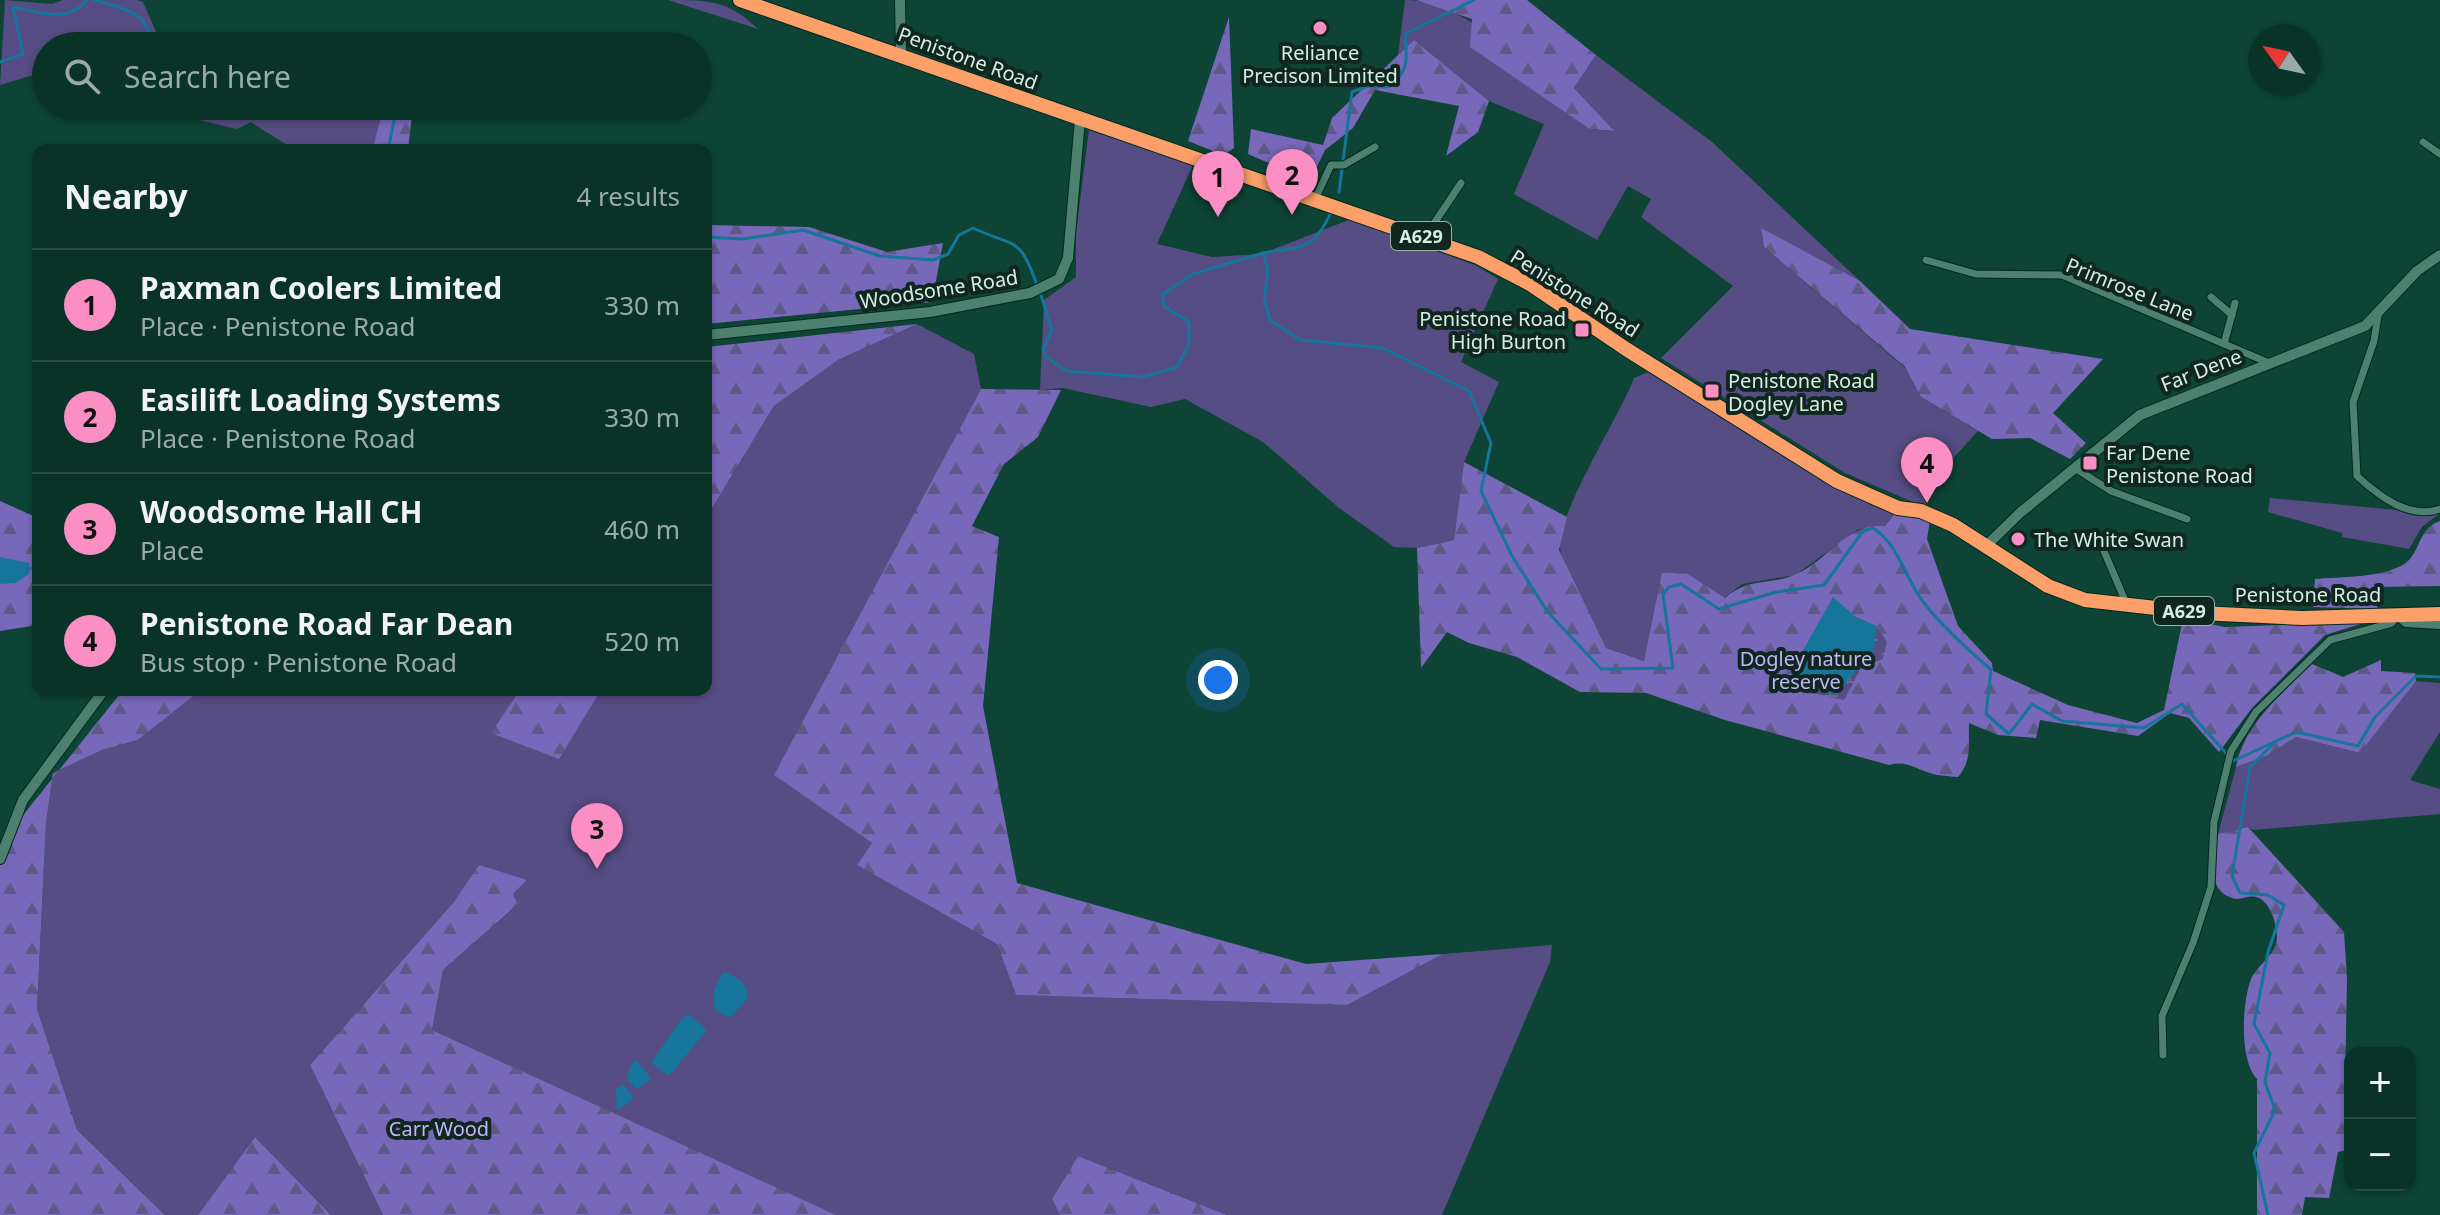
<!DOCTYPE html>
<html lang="en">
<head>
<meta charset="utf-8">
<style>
  :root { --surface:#0a3328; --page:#133b30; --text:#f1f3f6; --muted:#99aaa8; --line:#2a4e45; --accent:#fb8fc4 }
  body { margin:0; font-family:"Noto Sans",sans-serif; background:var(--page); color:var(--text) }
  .controls { position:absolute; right:24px; bottom:24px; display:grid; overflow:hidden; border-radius:16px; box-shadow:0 2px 6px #0004 }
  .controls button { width:72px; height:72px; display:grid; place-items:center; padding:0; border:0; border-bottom:2px solid var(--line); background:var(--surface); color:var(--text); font:40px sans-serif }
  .compass { position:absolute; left:2248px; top:24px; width:72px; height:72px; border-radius:50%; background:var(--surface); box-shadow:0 2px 6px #0004; rotate:303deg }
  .you { position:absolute; left:1218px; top:680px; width:28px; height:28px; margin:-20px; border:6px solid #fff; border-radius:50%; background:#1a73e8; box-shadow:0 0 0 12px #1a73e833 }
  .badge { display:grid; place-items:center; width:52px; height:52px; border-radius:50%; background:var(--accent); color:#111; font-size:26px; font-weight:700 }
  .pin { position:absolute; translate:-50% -66px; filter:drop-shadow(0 2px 4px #0008) }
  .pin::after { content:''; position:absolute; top:42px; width:28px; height:24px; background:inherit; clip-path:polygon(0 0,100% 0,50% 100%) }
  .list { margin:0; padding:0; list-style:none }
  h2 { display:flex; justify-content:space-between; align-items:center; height:104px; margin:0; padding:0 32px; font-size:34px }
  h2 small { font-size:26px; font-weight:400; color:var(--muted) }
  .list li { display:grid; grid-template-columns:52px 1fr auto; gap:24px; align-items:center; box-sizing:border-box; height:112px; padding:0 32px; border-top:2px solid var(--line) }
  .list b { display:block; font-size:30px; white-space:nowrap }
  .list p { margin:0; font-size:26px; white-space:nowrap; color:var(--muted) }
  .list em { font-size:26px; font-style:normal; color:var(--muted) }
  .icon { flex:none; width:44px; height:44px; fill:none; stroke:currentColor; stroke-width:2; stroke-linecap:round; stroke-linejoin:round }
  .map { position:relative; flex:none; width:2440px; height:1215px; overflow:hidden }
  .search { position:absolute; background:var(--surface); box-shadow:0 2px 6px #0004; left:32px; top:32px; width:680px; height:88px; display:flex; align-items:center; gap:20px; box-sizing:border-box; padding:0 28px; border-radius:44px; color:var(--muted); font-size:30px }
  .panel { position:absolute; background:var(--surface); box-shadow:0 2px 6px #0004; left:32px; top:144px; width:680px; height:552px; border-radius:16px }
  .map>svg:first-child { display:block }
  .green { fill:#554d83 }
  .forest { fill:url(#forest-firs) }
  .wetland { fill:url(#wetland-marsh) }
  .water { fill:#16759a }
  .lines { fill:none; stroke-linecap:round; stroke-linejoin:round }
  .stream { stroke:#16759a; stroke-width:3 }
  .street-casing { stroke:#00291e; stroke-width:9 }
  .secondary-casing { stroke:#00291e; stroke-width:12 }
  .highway-casing { stroke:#00291e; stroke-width:16 }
  .street { stroke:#4d806e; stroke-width:7 }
  .secondary { stroke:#4d806e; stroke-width:10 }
  .highway { stroke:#fc9f69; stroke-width:14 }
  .poi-dot { fill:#fb8fc4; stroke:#11261f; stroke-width:3 }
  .labels { text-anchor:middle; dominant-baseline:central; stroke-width:8; stroke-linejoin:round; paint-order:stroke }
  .shield { fill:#11261f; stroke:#9ab2a9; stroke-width:2 }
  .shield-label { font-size:18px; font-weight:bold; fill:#d4eee4 }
  .poi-label { font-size:20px; fill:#d4eee4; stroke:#11261f; text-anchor:start }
  .street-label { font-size:20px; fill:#d4eee4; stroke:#11261f }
  .park-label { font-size:20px; fill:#beb6f7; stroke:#11261f }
</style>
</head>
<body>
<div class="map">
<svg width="2440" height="1215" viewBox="0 0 2440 1215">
  <defs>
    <pattern id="forest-firs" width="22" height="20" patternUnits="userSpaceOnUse" patternTransform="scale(2)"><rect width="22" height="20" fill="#7768ba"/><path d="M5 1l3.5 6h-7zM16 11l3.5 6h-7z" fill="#5e5985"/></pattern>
    <pattern id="wetland-marsh" width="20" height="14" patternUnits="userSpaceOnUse" patternTransform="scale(2)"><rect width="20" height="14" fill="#554d83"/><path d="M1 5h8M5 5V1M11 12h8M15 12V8" fill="none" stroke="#6d6794"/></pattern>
  </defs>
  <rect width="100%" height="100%" fill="#0d4435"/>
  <g class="green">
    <polygon points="5,0 52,4 63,0 136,0 143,2 162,46 46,46 46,71 0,85"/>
    <path d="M668,0C709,0 728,0 758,29Z"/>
    <path d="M1405,0C1475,0 1542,84 1590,129L1612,131L1574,88L1596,55L1712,142L1860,281L1761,229L1764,247L1904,367L1921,397L1978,431L1922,492L1927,508L1845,473L1661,358L1733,286L1641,217L1651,199L1628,186L1597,240L1514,194L1544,124L1489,101L1414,40L1398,55Z"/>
    <polygon points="139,106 384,106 372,150 295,150 251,122 237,129"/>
    <polygon points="1089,130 1193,165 1157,244 1212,257 1261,254 1351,219 1475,265 1498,279 1461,362 1499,382 1464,462 1454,540 1417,548 1394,547 1339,508 1263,442 1185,399 1151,407 1063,388 1040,390 1044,300 1076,277 1076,233"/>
    <polygon points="917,324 974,354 981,389 775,775 872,843 858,865 997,944 1016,995 1347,1005 1443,954 1552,945 1550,962 1442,1215 1227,1215 1078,1156 1052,1199 1060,1215 835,1215 432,1030 443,970 518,904 513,894 526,881 479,866 453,903 310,1065 383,1215 331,1215 255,1137 198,1215 165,1215 77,1130 37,1009 46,823 53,773 102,750 138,740 201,690 520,690 492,733 559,758 601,690 706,690 706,518 774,406 838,360"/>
    <path d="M1651,371L1835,488L1896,512L1885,526L1859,529L1795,575L1742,584L1644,661L1606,648C1591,617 1571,585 1561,553C1551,521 1621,415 1634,378Z"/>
    <polygon points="2270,498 2439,514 2422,527 2409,549 2342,537 2342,533 2268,512"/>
    <polygon points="2416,681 2440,683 2440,732 2410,780 2440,789 2440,814 2253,830 2248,827 2218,834 2236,767 2268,755 2296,737 2360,753"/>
  </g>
  <g class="forest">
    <polygon points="1416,0 1527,0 1596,55 1574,88 1614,131 1590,129 1470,47 1472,19"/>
    <polygon points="1229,17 1234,148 1223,155 1188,141"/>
    <polygon points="392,33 398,46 263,46 295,35"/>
    <polygon points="1414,40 1489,101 1478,132 1446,156 1459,106 1375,90 1353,128 1325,150 1310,181 1248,154 1251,129 1323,145 1332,118"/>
    <polygon points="384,106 413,106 408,150 372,150"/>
    <polygon points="706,225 809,227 887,252 943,243 932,302 706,324"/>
    <polygon points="1761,228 1860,281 1910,329 2103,359 2053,413 2086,443 2070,459 2030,438 1992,439 1921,397 1904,366 1764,247"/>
    <polygon points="917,324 838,360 774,406 706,518 706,347"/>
    <polygon points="981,389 1061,390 1038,437 1004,464 972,526 999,537 983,706 1017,883 1306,964 1443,954 1347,1005 1016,995 997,944 857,865 872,843 774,775"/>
    <path d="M1464,462L1567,517L1559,550L1606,648L1644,661L1662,573H1686L1725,598C1750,577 1767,586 1794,575C1828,562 1845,523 1885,526L1896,512L1930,520L1927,539L1958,626L1992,663L1993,671L2068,705L2137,723L2164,710L2183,619L2225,627L2367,622L2325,635L2252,708L2219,752L2189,718L2170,713L2138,736L2040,720L2036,738L1998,735L1969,723C1968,744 1973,759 1958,777C1949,776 1938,776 1930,773C1914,768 1906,760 1889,765L1725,720L1646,693L1580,692L1517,657L1469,643L1447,632L1421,668L1417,548L1454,540Z"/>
    <polygon points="0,501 38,518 38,625 0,631"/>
    <path d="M2440,521V586L2372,587L2378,609L2313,607L2315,579C2338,577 2392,578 2409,560C2422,545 2419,529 2440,521Z"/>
    <path d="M2381,660V671L2415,673L2416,681L2360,753L2296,737L2268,755L2236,767C2244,724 2282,694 2312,664L2343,677Z"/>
    <polygon points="123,690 201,690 138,740 102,750 53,773 46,823 37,1009 77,1130 165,1215 0,1215 0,844"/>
    <polygon points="520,690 601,690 559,759 491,733"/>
    <path d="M2248,827L2344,932L2347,978L2345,1087L2350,1099V1149L2338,1152L2329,1198L2305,1197L2302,1215H2257V1079C2239,1060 2242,1003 2251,979C2256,967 2272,957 2276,944C2280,931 2271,900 2256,897C2248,895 2240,901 2232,898C2205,889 2214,856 2218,834Z"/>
    <polygon points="479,865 527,880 513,894 518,904 443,970 432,1030 836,1215 383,1215 310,1065 453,903"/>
    <polygon points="255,1137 331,1215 198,1215"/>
    <polygon points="1078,1156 1227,1215 1060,1215 1052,1199"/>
  </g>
  <g class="wetland">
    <path d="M1852,616C1869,621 1878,626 1887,642L1883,659L1873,663L1870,659Z"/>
    <polygon points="1862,666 1844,700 1807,692 1804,685"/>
  </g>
  <g class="water">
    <polygon points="0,557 29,563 29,574 16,583 0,584"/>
    <polygon points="1833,597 1857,618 1877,626 1872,662 1856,671 1836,695 1798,686 1796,663"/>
    <path d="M724,972C737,976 747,983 748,998L730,1018L716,1011C710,997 715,984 724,972Z"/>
    <polygon points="689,1014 707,1030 669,1076 651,1063 682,1018"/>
    <polygon points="637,1060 651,1079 637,1089 627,1080 630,1066"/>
    <polygon points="623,1084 634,1098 617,1111 616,1089"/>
  </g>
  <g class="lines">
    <g class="stream">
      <path d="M94,0C121,7 151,12 151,46"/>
      <path d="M0,62L23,54L13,7C40,12 67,24 87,0"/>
      <polyline points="388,150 397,106"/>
      <path d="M1339,192L1352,92L1368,86L1388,87C1410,71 1407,60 1405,34L1474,0"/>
      <path d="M706,237L743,239L803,230L880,256L933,260L948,254L959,235L973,228C1015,248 1019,234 1037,285"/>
      <path d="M1263,253C1303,246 1313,252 1331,212"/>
      <path d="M1040,292L1052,330L1043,349L1046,357L1067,371L1143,377L1177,367L1189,345V322L1165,307L1162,295L1193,274L1263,253L1268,270L1264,299L1270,320L1300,340L1383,348L1469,391L1491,443L1481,491L1512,556L1547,611L1601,669L1673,668L1663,594L1669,587L1681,584L1719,609L1776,592L1824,585L1863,531L1873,528C1897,543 1905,576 1921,599C1941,626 1967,648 1991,670L1986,714L2009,734L2032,704L2062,721L2144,728L2182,704L2233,761L2296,732L2358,746L2375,717L2416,676L2440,677"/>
      <polyline points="29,569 38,565"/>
      <polyline points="2268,1215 2254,1153 2275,1110 2265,1082 2270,1053 2254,1024 2268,952 2284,905 2268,895 2240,893 2232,876 2250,767 2273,744"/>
    </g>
    <defs>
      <g id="street">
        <polyline points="2423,142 2440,154"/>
        <polyline points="1315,199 1331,165 1344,165 1375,147"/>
        <polyline points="1425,237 1461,183"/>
        <polyline points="1926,260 1976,274 2062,275 2269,363"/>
        <polyline points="2211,297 2232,315"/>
        <path d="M2378,316L2374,341L2353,402L2357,476C2379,496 2409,520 2440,509"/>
        <polyline points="2224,344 2235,303"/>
        <polyline points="2075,468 2111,491 2187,519"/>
        <polyline points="2098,537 2127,605"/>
        <polyline points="2163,1055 2162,1016 2193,943 2211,887 2214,822 2231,751 2256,712 2330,640 2392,623 2397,615"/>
      </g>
      <g id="secondary">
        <polyline points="900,0 901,55"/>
        <polyline points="706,335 930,312 1030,293 1059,279 1068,258 1080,119"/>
        <polyline points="1987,545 2021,512 2140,415 2365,326 2417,271 2440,255"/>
        <polyline points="2399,615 2406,622 2440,624"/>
        <polyline points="0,859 23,800 104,690"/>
      </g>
      <polyline id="highway" points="740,0 1478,257 1530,284 1626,349 1837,481 1898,508 1921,511 1953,525 2048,586 2085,600 2200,613 2302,618 2440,614"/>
    </defs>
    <use href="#street" class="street-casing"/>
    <use href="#secondary" class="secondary-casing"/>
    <use href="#highway" class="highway-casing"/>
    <use href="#street" class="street"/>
    <use href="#secondary" class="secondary"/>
    <use href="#highway" class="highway"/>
  </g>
  <g class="poi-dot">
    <circle cx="1320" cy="28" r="8"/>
    <rect x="1574" y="322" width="16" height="16" rx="4"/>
    <rect x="1704" y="383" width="16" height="16" rx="4"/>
    <rect x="2082" y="455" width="16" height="16" rx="4"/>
    <circle cx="2018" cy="539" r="8"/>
  </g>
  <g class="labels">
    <g class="shield">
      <rect x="1391" y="222" width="60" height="28" rx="6"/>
      <rect x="2154" y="597" width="60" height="28" rx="6"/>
    </g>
    <g class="shield-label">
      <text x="1421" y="236">A629</text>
      <text x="2184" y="611">A629</text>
    </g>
    <g class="poi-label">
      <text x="1320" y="52" text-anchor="middle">Reliance<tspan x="1320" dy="23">Precison Limited</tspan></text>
      <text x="1566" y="318" text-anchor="end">Penistone Road<tspan x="1566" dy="23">High Burton</tspan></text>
      <text x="1728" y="380">Penistone Road<tspan x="1728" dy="23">Dogley Lane</tspan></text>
      <text x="2106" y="452">Far Dene<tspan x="2106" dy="23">Penistone Road</tspan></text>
      <text x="2034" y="539">The White Swan</text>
    </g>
    <g class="street-label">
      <text transform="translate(968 58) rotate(20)">Penistone Road</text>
      <text transform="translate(939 289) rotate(-9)">Woodsome Road</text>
      <text transform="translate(2130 289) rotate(22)">Primrose Lane</text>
      <text transform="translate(1575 293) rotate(32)">Penistone Road</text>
      <text transform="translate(2201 370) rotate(-21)">Far Dene</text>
      <text x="2308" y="594">Penistone Road</text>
    </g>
    <g class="park-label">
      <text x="1806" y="658">Dogley nature<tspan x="1806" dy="23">reserve</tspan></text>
      <text x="439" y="1128">Carr Wood</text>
    </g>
  </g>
</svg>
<div class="controls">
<button>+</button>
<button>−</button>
</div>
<svg class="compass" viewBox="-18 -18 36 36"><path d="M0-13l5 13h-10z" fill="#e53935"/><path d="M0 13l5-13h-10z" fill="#99aaa8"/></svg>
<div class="you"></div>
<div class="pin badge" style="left:1218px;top:217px">1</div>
<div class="pin badge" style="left:1292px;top:215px">2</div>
<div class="pin badge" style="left:597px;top:869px">3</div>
<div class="pin badge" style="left:1927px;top:503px">4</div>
<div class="search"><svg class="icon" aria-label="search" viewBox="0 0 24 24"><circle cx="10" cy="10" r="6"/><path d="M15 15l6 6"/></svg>Search here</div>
<section class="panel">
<h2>Nearby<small>4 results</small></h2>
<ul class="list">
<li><span class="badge">1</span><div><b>Paxman Coolers Limited</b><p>Place · Penistone Road</p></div><em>330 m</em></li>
<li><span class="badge">2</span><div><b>Easilift Loading Systems</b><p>Place · Penistone Road</p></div><em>330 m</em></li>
<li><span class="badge">3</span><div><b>Woodsome Hall CH</b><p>Place</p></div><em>460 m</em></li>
<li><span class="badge">4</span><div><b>Penistone Road Far Dean</b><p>Bus stop · Penistone Road</p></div><em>520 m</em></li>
</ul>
</section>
</div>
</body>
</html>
